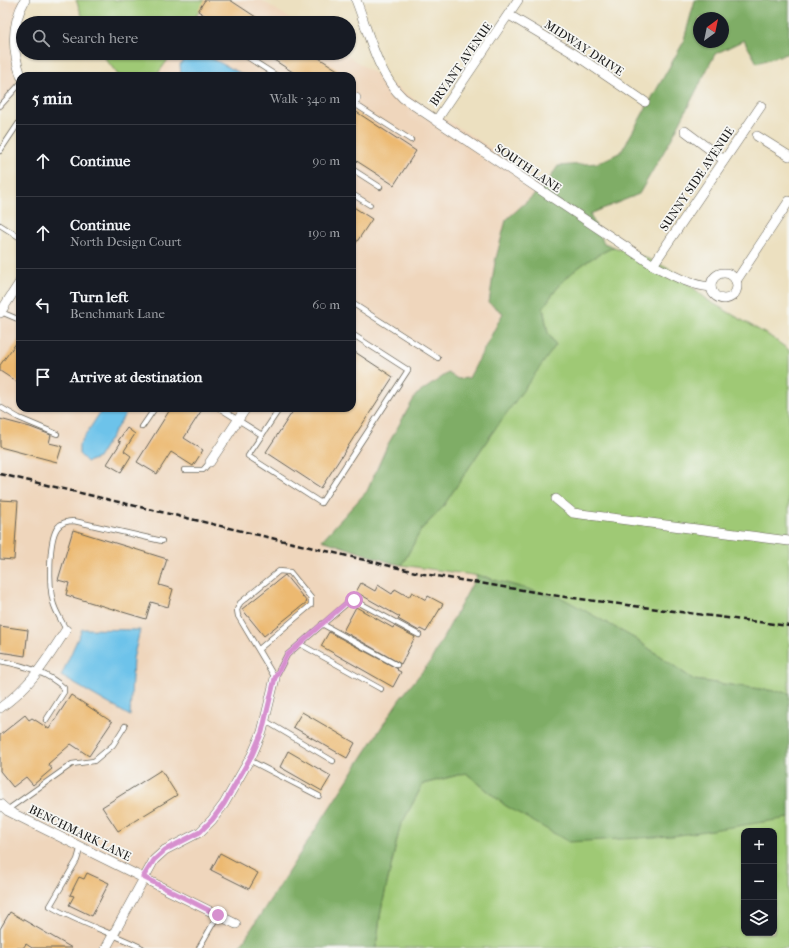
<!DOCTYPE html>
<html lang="en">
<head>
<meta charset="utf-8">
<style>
  :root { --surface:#171b24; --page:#242831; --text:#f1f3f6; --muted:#9ea1a6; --line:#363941 }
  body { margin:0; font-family:"IM FELL French Canon",serif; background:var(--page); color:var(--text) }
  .controls { position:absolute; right:12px; bottom:12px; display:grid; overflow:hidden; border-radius:8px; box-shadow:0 1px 3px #0004 }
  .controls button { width:36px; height:36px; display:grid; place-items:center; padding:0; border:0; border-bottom:1px solid var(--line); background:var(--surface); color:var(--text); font:20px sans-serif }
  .compass { position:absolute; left:693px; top:12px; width:36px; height:36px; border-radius:50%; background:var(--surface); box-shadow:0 1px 3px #0004; rotate:33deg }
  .stop { position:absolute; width:12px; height:12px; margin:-9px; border:3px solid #d690ce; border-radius:50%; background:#fff }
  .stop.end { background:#d690ce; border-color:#fff; box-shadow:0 1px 4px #0008 }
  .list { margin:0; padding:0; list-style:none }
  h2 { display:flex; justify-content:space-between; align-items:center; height:52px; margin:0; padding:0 16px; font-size:17px }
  h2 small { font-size:13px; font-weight:400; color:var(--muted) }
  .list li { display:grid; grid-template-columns:26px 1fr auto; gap:12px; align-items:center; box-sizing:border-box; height:72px; padding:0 16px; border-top:1px solid var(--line) }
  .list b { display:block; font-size:15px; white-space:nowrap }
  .list p { margin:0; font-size:13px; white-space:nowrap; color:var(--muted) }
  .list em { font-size:13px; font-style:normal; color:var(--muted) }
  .icon { flex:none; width:22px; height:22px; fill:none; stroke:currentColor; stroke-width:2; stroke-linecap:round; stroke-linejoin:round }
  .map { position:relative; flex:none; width:789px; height:948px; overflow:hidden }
  .search { position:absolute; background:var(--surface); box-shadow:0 1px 3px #0004; left:16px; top:16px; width:340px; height:44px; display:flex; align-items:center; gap:10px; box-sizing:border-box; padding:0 14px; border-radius:22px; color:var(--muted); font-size:15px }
  .panel { position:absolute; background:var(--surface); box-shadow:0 1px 3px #0004; left:16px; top:72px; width:340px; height:340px; border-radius:12px }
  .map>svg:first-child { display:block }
  .built { fill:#efd6bc; fill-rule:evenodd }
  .green { fill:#9fc975; stroke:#5e7248; fill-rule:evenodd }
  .forest { fill:#7fad66; stroke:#4e6441; fill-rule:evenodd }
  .water { fill:#6dc3ea; stroke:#447083 }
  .building { fill:#ecb971 }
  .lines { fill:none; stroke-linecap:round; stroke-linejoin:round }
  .lane-casing { stroke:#656155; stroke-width:6 }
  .street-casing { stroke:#656155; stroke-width:10 }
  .lane { stroke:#fff; stroke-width:4.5 }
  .street { stroke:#fff; stroke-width:9 }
  .rail { stroke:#1c1c1c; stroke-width:2.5; stroke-dasharray:6 3; stroke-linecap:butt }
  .route { stroke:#d690ce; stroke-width:5 }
  .labels { text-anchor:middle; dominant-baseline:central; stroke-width:3.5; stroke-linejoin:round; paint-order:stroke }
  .street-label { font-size:12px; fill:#1c1c1c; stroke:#f6f6f2 }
</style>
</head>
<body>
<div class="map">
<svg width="789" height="948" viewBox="0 0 789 948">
  <rect width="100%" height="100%" fill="#f6f6f2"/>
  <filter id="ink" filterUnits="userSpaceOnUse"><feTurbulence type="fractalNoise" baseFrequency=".025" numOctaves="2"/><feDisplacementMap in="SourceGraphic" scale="8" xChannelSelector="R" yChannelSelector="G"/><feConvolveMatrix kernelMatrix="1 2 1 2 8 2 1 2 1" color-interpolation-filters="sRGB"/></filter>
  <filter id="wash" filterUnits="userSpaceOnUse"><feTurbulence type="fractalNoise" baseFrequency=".012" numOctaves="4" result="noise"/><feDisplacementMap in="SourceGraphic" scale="16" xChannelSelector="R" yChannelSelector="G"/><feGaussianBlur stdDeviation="0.9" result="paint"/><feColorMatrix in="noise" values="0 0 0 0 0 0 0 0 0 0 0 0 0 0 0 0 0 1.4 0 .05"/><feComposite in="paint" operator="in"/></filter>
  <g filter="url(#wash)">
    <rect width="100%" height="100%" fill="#ece0c0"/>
    <g class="built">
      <polygon points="0,0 24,0 11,44 18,90 0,112"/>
      <polygon points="206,0 261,0 297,23 192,23"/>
      <path d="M173,53H343L546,184L506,220L489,303L503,313L469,378L457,379L448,373L416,395L387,446L367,491L322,540L392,563L477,575L430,662L399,700L239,948H0V307L20,277V408H103L79,445L98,458L129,408H352V76H246L201,53L180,64L181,76H156ZM82,629L140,631L133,659L130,716Z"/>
    </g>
    <g class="green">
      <polygon points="76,0 206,0 192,23 85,23"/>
      <polygon points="101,53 173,53 156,76 119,76"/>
      <path d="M614,247L651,260L673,271L709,301L771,337L789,350V693L694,680L634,638L487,577L402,565L421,530L442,508L490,436L548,333L543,308C563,277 581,262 614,247Z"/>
      <path d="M466,773L506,806L776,819L789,818V948H376L381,910L400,827L423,784ZM744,831H774V933H744Z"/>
    </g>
    <g class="forest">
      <path d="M695,0H789V53L757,63L744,40L715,54L673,136L639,194L590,214L604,243L614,247C581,262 563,277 543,308L548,333L556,345L490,436L442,508L421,530L402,565L392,563L322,540L367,491L387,446L416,395L448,373L458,379L469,378L503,313L489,303L495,262L506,220L546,184L558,166L598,163L621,152L683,43ZM699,18H723V42H699Z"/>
      <polygon points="477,575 564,599 634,638 694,680 789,693 789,818 673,836 569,842 506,806 466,773 423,784 400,827 381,910 376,948 239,948 399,700 430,662"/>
    </g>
    <g class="water">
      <polygon points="201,53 246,76 181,76 180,64 187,58"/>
      <polygon points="103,408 129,408 98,458 87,462 79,454 79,445"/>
      <polygon points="82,629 140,630 133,659 130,716 61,676"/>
    </g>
    <g id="blocks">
      <g class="building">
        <polygon points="205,0 230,0 265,23 217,23 198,11"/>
        <polygon points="263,53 311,53 347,76 299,76"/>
        <polygon points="355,111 416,151 394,185 352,158 352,115"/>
        <polygon points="352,206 372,219 352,249"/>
        <polygon points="20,338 20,384 0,371 0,365"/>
        <polygon points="352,350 393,377 321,488 266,452 295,408 352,408"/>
        <polygon points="171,408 203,408 184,438 203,450 193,466 171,452 157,474 137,462"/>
        <polygon points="0,419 30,427 51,435 49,443 62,446 57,462 0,447"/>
        <polygon points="127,428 135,434 124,451 131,456 121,472 107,464 121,442 118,441"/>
        <polygon points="0,500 18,501 14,560 0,559"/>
        <polygon points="73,530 167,559 159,585 173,589 168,607 151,602 146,619 66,595 69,583 58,580"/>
        <polygon points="285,575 307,602 264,636 242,609"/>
        <polygon points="361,583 375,591 378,585 392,594 395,589 409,597 412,592 426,600 428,596 443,604 426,632 420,629 419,631 398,619 400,617 356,592"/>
        <polygon points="356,607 393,628 394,626 415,637 401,664 343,631"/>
        <polygon points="0,626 28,630 25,656 0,652"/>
        <polygon points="329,632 398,669 397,670 401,672 393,687 321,646"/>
        <polygon points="71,695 112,722 89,756 71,744 48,764 52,769 33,785 26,777 13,787 0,771 0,735 25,715 29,720 32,718 49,729"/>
        <polygon points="302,712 355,743 347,758 293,727"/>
        <polygon points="288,751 331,776 322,791 280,767"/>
        <polygon points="161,770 177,795 118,831 102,807"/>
        <polygon points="220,853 258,873 249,889 211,870"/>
        <polygon points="87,873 109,883 92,916 69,905 74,896 70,895 79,877 84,879"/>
        <polygon points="10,912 72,948 32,948 26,944 23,948 0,948 0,929"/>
      </g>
    </g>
  </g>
  <g filter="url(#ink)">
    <use href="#blocks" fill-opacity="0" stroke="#656155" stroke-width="1"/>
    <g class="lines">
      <defs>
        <g id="lane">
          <polyline points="241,53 277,76"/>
          <polyline points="353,103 411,140"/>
          <polyline points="0,106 20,84"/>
          <polyline points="0,151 20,121"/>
          <polyline points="352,169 380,187"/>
          <polyline points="352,194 370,205"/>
          <polyline points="0,225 19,237"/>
          <polyline points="352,303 438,358"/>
          <polyline points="1,312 20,320"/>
          <polyline points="0,407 19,418 57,434"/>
          <polyline points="219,408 262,435"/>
          <polyline points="280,408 248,456 321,503 408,370 352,334"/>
          <polyline points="142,427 155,408"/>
          <polyline points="184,470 203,470 210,462"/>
          <polyline points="322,624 397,665"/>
          <path d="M66,630C62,621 55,611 53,602C49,587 48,539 58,527C62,522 68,521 74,521L162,541"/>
          <polyline points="300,644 381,689"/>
          <polyline points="259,649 311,605 311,598 290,572 279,571 240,603 237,610 238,616 275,678"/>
          <path d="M0,661C23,665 47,672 64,688V692L46,720"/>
          <polyline points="275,678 287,655 351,600 354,600 419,635"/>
          <polyline points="264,720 333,761"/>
          <polyline points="249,760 319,796"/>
          <polyline points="7,810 72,764 94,761 113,745 125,726"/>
          <path d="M81,846L77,860L50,906C79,923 112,933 142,948"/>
          <polyline points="199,948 218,915"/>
        </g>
        <g id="street">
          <path d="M356,0C369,33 377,74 403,98L653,265C672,275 689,285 711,287"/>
          <polyline points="509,15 573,53 645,102"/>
          <path d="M21,76C12,50 11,24 25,0"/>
          <polyline points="352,105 356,98"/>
          <polyline points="436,121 518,0"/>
          <polyline points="685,131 724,160"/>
          <polyline points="757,136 789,156"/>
          <polyline points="653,265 761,106"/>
          <circle cx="724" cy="286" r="13"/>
          <polyline points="736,281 789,201"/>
          <polyline points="0,313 20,282"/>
          <polyline points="210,462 246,408"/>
          <polyline points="556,499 573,513 789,541"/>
          <path d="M0,708C31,686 46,661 66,630"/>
          <polyline points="0,804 8,811 236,924"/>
          <polyline points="106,948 154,860 165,850 200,832 212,820 224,804 252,755 262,732 275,678"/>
        </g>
      </defs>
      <use href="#lane" class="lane-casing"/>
      <use href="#street" class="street-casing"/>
      <use href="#lane" class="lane"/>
      <use href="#street" class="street"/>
      <polyline class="rail" points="0,474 424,574 565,597 789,626"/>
    </g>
  </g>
  <g class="lines" filter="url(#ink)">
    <polyline class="route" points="218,915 143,877 154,860 165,850 200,832 212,820 224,804 252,755 262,732 275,678 287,655 347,602 354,600"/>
  </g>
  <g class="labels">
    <g class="street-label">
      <text transform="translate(584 48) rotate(33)">MIDWAY DRIVE</text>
      <text transform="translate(461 64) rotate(-55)">BRYANT AVENUE</text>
      <text transform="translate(528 168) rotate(34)">SOUTH LANE</text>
      <text transform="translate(697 179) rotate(-56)">SUNNY SIDE AVENUE</text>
      <text transform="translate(80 833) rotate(26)">BENCHMARK LANE</text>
    </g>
  </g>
</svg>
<div class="controls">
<button>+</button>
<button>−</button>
<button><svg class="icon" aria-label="layers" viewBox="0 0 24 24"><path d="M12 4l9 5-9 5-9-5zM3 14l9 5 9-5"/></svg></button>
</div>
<svg class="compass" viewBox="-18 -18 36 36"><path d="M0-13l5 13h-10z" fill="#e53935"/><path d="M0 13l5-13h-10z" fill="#9ea1a6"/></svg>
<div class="stop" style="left:354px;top:600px"></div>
<div class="stop end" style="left:218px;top:915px"></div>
<div class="search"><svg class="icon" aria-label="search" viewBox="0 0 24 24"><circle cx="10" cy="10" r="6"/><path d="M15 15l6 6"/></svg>Search here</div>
<section class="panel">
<h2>5 min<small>Walk · 340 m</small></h2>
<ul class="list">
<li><svg class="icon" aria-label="ahead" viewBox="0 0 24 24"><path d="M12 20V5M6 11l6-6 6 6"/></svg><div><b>Continue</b></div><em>90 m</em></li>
<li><svg class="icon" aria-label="ahead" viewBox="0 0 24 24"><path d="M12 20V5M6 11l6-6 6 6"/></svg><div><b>Continue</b><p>North Design Court</p></div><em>190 m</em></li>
<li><svg class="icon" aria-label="left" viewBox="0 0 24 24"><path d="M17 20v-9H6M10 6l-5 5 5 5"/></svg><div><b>Turn left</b><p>Benchmark Lane</p></div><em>60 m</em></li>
<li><svg class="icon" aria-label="arrive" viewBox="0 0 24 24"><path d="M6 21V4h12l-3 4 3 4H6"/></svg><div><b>Arrive at destination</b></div></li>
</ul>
</section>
</div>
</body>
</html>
